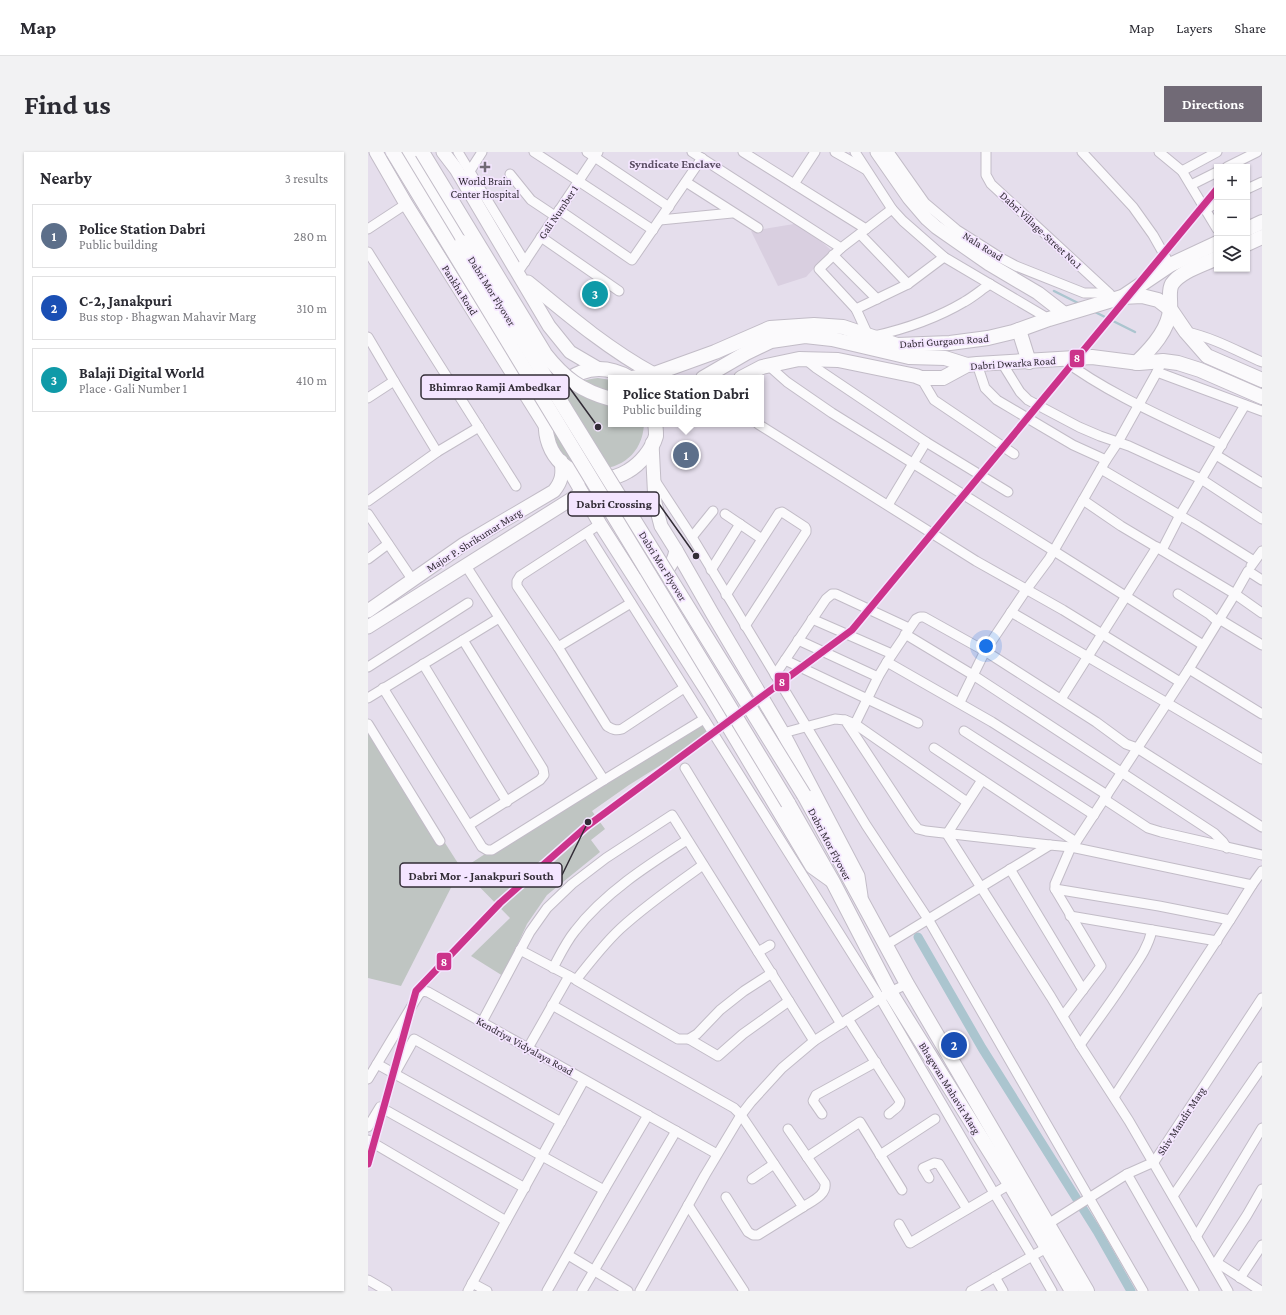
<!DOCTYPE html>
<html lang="en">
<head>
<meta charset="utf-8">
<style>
  :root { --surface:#fff; --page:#f2f2f3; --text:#2b2b33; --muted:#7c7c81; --line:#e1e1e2; --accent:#716a76 }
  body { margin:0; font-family:"Crimson Pro",serif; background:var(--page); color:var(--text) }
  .controls { position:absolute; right:12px; top:12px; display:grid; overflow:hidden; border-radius:0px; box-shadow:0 1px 3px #0004 }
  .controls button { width:36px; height:36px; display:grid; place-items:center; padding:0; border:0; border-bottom:1px solid var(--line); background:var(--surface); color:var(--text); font:20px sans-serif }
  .you { position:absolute; left:618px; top:494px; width:14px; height:14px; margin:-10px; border:3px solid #fff; border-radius:50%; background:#1a73e8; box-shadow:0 0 0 6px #1a73e833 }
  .badge { display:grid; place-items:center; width:26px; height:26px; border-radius:50%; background:var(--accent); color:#fff; font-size:13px; font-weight:700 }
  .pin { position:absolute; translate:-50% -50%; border:2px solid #fff; box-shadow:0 1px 4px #0006 }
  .popup { position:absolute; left:240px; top:223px; width:156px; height:52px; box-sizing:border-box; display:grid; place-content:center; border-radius:0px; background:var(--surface); filter:drop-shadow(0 1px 3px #0005); font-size:13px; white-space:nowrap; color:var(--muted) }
  .popup b { font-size:15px; color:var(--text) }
  .popup::after { content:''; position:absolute; left:50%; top:100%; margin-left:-8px; border:8px solid transparent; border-top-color:var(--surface) }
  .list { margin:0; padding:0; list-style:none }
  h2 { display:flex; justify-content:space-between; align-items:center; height:52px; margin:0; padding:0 16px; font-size:17px }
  h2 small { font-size:13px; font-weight:400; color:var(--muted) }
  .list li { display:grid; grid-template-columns:26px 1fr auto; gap:12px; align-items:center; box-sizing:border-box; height:64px; margin:0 8px 8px; padding:0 8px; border:1px solid var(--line); border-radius:0px }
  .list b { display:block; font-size:15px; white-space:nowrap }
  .list p { margin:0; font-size:13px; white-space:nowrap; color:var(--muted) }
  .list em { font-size:13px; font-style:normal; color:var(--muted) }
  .icon { flex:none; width:22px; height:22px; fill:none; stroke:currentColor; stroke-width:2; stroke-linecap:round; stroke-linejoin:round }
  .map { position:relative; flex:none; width:894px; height:1139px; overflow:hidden; border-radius:0px }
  header { display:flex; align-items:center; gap:24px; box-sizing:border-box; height:56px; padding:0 20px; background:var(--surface); border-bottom:1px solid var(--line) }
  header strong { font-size:19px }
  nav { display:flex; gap:22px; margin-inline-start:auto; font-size:14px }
  .intro { display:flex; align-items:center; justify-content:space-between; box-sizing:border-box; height:96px; padding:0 24px }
  h1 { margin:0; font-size:28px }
  .button { padding:10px 18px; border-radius:0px; background:var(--accent); color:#fff; font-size:14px; font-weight:700 }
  main { display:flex; gap:24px; padding:0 24px }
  aside { flex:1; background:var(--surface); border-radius:0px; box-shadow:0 1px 3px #0004 }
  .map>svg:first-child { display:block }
  .commercial { fill:#d9cfe0 }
  .green { fill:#bfc5c2 }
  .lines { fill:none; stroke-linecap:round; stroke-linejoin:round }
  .stream { stroke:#abc5cf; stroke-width:2.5 }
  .canal { stroke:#abc5cf; stroke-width:9 }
  .street-casing { stroke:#c2bcc7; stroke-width:11 }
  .secondary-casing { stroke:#c2bcc7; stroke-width:15 }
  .primary-casing { stroke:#c2bcc7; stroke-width:16 }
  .street { stroke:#fbfafc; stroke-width:9 }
  .secondary { stroke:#fbfafc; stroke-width:13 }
  .primary { stroke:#fbfafc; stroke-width:14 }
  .primary-bridge-casing { stroke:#c2bcc7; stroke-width:16; stroke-linecap:butt }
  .primary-bridge { stroke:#fbfafc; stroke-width:14 }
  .metro-1-casing { stroke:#f4e5ff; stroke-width:10 }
  .metro-1 { stroke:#cc338b; stroke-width:7 }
  .poi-dot { fill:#716a76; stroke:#f4e5ff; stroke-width:1.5 }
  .labels { text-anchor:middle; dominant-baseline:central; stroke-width:3.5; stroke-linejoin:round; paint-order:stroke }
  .poi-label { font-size:11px; fill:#322c36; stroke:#f4e5ff }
  .street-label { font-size:11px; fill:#322c36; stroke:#f4e5ff }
  .neighbourhood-label { font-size:12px; font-weight:bold; fill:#5b4e64; stroke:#f4e5ff }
  .leader { fill:none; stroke:#322c36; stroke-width:1.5 }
  .callout-dot { fill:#322c36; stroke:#f4e5ff; stroke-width:1.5 }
  .callout { fill:#f4e5ff; stroke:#322c36; stroke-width:1.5 }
  .callout-label { font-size:12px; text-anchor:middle; font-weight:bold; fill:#322c36 }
  .line-badge { stroke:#f4e5ff; stroke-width:1.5 }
  .badge-label { font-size:11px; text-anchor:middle; font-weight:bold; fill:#fff }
</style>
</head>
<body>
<header>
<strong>Map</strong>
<nav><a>Map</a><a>Layers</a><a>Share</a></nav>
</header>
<div class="intro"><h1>Find us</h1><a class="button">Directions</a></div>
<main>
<aside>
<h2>Nearby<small>3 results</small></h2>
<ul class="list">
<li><span class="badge" style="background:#5c6f8a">1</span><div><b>Police Station Dabri</b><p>Public building</p></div><em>280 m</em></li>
<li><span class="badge" style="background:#1a4fb4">2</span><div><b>C-2, Janakpuri</b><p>Bus stop · Bhagwan Mahavir Marg</p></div><em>310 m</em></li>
<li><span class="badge" style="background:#0f9aa8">3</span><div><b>Balaji Digital World</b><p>Place · Gali Number 1</p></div><em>410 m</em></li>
</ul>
</aside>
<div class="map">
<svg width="894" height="1139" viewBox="0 0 894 1139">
  <rect width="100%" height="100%" fill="#e5deec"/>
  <polygon class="commercial" points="432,71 463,98 438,125 410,134 383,79"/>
  <g class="green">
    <path d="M230,226L243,228V272H276C273,332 188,330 186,277C185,262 185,261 193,248C195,245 196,241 199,238C206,230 220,227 230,226Z"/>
    <polygon points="0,570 93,716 33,834 0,826"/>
    <polygon points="333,571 341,583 261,633 224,659 237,677 223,688 232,700 179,743 159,772 135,824 103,804 142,766 94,717 137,689"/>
  </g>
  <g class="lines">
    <g class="stream">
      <polyline points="686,139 712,152"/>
      <polyline points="725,159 767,180"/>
    </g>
    <polyline class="canal" points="550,785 614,896 729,1079 763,1139"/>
    <defs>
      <g id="street">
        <polyline points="90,0 157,110"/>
        <polyline points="166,0 285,78"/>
        <polyline points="219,0 301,55"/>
        <polyline points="324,0 473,96 524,57"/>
        <polyline points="375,0 498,77"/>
        <polyline points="467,0 497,17"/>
        <polyline points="487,0 524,57 535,69 576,105 681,167"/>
        <polyline points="521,0 557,51 589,78 633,106 648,114 716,141 740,141"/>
        <polyline points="618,0 618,23 623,32 742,142"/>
        <polyline points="714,0 765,55 785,83 802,113"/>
        <polyline points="791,0 814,19 849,77"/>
        <polyline points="859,15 889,0"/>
        <polyline points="814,19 849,0"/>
        <polyline points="100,22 114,0"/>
        <polyline points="142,22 163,48 187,64"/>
        <polyline points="318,30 390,76"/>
        <polyline points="426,32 447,0"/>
        <polyline points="823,33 849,20"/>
        <polyline points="879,37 894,30"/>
        <polyline points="838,57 849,51"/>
        <polyline points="191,58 264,108 334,6"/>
        <polyline points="292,68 364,61"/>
        <polyline points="0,77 38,52"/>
        <polyline points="492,82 540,132"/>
        <polyline points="173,85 251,139"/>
        <polyline points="473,96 451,117 488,157 500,183"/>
        <polyline points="0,100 148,334"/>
        <polyline points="465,103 509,147"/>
        <polyline points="150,120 230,0"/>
        <polyline points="488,157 540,132 576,105"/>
        <path d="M819,180C846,186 869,199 894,210"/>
        <path d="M506,184C537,177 569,166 596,150C605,145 613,138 622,132"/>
        <polyline points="0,185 26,229 0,246"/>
        <polyline points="437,207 448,216 558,290 640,340"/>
        <path d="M694,207C742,243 800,267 854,293"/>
        <polyline points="634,211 652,240 660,248 711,275 732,284 761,294 833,327 894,367"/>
        <polyline points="609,212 617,236 629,248 705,293 738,308"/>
        <polyline points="401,214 419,230 464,261 686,399 835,493"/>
        <polyline points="792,214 789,220 894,259"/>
        <polyline points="789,220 750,290 738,308 715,348 753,374 867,442 880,419 894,428"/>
        <polyline points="553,226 566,248 646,302"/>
        <polyline points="390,272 608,409 695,458 812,530"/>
        <polyline points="69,300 111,275"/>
        <polyline points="848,303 894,331"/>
        <polyline points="733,317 830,374 886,409"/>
        <polyline points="286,327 324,385 498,673 560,767 775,1139"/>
        <polyline points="0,349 69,300 26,229"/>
        <polyline points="520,353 558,290"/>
        <polyline points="0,362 44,427"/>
        <polyline points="357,362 394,387"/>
        <path d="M232,372L152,424L149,429V434L190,495L239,574C244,577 247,579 254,577L316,536"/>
        <polyline points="219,381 512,846 626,1041 664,1104 684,1139"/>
        <polyline points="324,385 345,359"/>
        <polyline points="794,398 812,363 877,253"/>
        <polyline points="0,407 20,392"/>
        <polyline points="883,414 894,399"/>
        <polyline points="343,418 372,372"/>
        <polyline points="810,442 841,462 850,470"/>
        <polyline points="358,443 411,361 414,360 437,375 438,377 438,380 377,474"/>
        <polyline points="643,460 799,551 821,517 867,442 894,461"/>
        <polyline points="444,467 524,502"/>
        <polyline points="851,467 894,493"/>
        <polyline points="537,482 605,523 846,681 855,690 859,696"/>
        <polyline points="95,488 175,617 176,623 172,628 101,673"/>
        <polyline points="430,488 510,525"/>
        <polyline points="190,495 263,451"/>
        <polyline points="417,508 550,571"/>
        <polyline points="55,512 139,650"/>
        <polyline points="0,515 100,451"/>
        <polyline points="821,517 894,562"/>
        <polyline points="407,523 458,447 464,442 468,442 541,476"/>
        <polyline points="15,536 114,695 119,698 124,698 236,628 98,414"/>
        <polyline points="0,546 131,466"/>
        <polyline points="693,547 789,395"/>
        <polyline points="592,550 617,499 658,438 681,407 715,348"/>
        <polyline points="477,568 487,572 599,650"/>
        <polyline points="0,572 72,689"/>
        <polyline points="487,572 510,525 519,510"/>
        <polyline points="596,579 726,663"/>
        <polyline points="415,581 467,567 477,568 545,671 550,677 558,679 682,693"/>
        <polyline points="566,596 708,690"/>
        <polyline points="317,616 473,872"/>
        <polyline points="236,628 336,567"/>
        <polyline points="614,628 579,682 683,845 712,893 761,969 860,1139"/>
        <polyline points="739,643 624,570 519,510 548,467 552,465 556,465 617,499 728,570 758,592 769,596 894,675"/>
        <polyline points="736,647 780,676 793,680 894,703"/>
        <path d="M335,713C307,733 278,753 252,777C236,792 222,810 208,828L310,887H321L329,882L352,858L376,839L404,821"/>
        <polyline points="642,717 715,838"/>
        <polyline points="687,737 791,754 862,768"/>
        <polyline points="702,764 849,789"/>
        <polyline points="518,793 682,693 703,695 884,733 894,719"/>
        <polyline points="152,798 205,826"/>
        <polyline points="390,800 402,793"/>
        <path d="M185,816C192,803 198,790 207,779C236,741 280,713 319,688"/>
        <path d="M184,853L366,956L373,963L435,1055C444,1049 459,1043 457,1031L420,977"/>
        <polyline points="695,864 733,814 687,737 687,732 703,695 708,690 799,551 894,607"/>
        <path d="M480,867L532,949C532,955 525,958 521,962"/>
        <polyline points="114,870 162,780 179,756 204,732 238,706 304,663 446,889"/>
        <polyline points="321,887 350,904 375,882 421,849"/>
        <path d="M712,893C728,870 745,848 760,824C770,809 780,796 784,778"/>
        <polyline points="160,896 201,824"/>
        <polyline points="27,921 46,887 193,970"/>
        <polyline points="0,927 51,842 55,839 60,840 349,1002"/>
        <polyline points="216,928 174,1004 236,1038 280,963"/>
        <polyline points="746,945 862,768 884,733"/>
        <polyline points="454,962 445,949 448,943 508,910"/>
        <polyline points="0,975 12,955 157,1036"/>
        <polyline points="0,988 138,1069 174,1004 9,912"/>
        <polyline points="512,1003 567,967"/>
        <polyline points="439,1005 492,970 534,1038"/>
        <polyline points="759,1022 826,1139"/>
        <polyline points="561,1026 555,1016 566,1011 571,1012 599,1057"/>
        <polyline points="384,1027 406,1012"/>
        <polyline points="805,1044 894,915"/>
        <polyline points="358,1045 380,1080 385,1083 390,1083 435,1055"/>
        <polyline points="320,1053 376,1139"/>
        <polyline points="531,1072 542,1091 642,1032"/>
        <polyline points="680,1072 759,1022 786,1010 894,846"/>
        <polyline points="828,1085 894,976"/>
        <polyline points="200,1103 260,1139"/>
        <polyline points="848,1110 893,1139"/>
        <polyline points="846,1114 879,1063 894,1037"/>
        <polyline points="627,1125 635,1139"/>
        <polyline points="872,1126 894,1093"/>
        <polyline points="0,1128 19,1139"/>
        <polyline points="104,1131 119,1139"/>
        <polyline points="100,1139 138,1069"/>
        <polyline points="179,1139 236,1038"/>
        <polyline points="214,1139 308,979"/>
        <polyline points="272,1139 337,1023 373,963 383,950 414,916 446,889 522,840 539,832"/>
        <polyline points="603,1139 680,1095"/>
      </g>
      <g id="secondary">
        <polyline points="8,0 38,52 178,275"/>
        <polyline points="75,0 88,17 181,174 202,200 231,217"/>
        <polyline points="509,0 541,46 559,67 568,75 621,112 670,141 697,162"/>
        <path d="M160,130C200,163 240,197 286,222"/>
        <polyline points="284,291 287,351 293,374 308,398 344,461 415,581 490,724 493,744"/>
        <polyline points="200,316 232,372 342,544 444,715 465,730"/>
        <path d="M275,428C293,427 305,416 308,398"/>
        <path d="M0,459L96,392L186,339C194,329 195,322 193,309"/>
        <polyline points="0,475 213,341"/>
      </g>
      <g id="primary">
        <polyline points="41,0 94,90"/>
        <polyline points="879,77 894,70"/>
        <polyline points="879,92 894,85"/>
        <polyline points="756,144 802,113 849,91"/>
        <polyline points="651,178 661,210"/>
        <path d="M768,211C783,197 801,178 802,157C803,149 800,139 804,132C813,119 835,113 849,106"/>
        <path d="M262,226C188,185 141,299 216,324C231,329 247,327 260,319C272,312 284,298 288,284C288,281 288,276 287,272"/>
        <polyline points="265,226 286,222 347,200 402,176 446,173 475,175 529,193 582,191 620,186 645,180 681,167 754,145 774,144 790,148 803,158 818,180 839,204 894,228"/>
        <polyline points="335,226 378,201 403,189 437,184 464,187 541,205 577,206 599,213"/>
        <polyline points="373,226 394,215 431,207 470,208 548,224 553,226 575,226 599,213 609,212 724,205 771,211 795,209 810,211 832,218 894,245"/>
        <polyline points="436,643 539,832 719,1139"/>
        <polyline points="420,651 465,730 522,840 642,1032 704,1139"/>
      </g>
    </defs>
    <use href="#street" class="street-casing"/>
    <use href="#secondary" class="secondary-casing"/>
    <use href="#primary" class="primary-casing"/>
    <use href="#street" class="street"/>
    <use href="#secondary" class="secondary"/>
    <use href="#primary" class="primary"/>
    <defs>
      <g id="primary-bridge">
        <polyline points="25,0 420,651"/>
        <path d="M54,0L177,202C196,226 213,239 243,247"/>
        <polyline points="94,90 436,643"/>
      </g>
    </defs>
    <use href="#primary-bridge" class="primary-bridge-casing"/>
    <use href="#primary-bridge" class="primary-bridge"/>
    <defs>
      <polyline id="metro-1" points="0,1012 48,839 132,751 218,675 484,478 849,37"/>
    </defs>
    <use href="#metro-1" class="metro-1-casing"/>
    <use href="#metro-1" class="metro-1"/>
  </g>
  <path class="poi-dot" d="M115 9h4v4h4v4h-4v4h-4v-4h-4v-4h4z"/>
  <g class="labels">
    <g class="poi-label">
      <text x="117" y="29">World Brain<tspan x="117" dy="13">Center Hospital</tspan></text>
    </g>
    <g class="street-label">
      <text transform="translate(190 60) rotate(-56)">Gali Number 1</text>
      <text transform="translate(673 78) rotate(43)">Dabri Village-Street No.1</text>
      <text transform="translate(615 94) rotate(32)">Nala Road</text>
      <text transform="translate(92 138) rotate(58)">Pankha Road</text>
      <text transform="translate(124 139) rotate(58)">Dabri Mor Flyover</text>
      <text transform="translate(576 189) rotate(-4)">Dabri Gurgaon Road</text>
      <text transform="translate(645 211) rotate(-4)">Dabri Dwarka Road</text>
      <text transform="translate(106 388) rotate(-32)">Major P. Shrikumar Marg</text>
      <text transform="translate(295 414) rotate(58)">Dabri Mor Flyover</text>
      <text transform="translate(462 692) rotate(62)">Dabri Mor Flyover</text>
      <text transform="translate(157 894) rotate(29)">Kendriya Vidyalaya Road</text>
      <text transform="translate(582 936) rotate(58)">Bhagwan Mahavir Marg</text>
      <text transform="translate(813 969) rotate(-57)">Shiv Mandir Marg</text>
    </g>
    <g class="neighbourhood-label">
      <text x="307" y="12">Syndicate Enclave</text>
    </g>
  </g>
  <path class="leader" d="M230 275L201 235M328 404L291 352M220 670L194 723"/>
  <g class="callout-dot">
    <circle cx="230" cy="275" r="4"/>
    <circle cx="328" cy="404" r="4"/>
    <circle cx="220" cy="670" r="4"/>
  </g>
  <g class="callout">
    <rect x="53" y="223" width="148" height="24" rx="4"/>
    <rect x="200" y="340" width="91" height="24" rx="4"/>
    <rect x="32" y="711" width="162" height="24" rx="4"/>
  </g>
  <g class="callout-label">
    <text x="127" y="239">Bhimrao Ramji Ambedkar</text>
    <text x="246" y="356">Dabri Crossing</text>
    <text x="113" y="728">Dabri Mor - Janakpuri South</text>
  </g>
  <g class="line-badge">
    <rect x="701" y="197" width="16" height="19" rx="4" fill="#cc338b"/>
    <rect x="406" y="520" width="16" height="20" rx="4" fill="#cc338b"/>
    <rect x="68" y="800" width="16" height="19" rx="4" fill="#cc338b"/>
  </g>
  <g class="badge-label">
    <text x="709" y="210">8</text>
    <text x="414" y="534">8</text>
    <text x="76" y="814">8</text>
  </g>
</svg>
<div class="controls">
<button>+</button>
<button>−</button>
<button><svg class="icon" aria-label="layers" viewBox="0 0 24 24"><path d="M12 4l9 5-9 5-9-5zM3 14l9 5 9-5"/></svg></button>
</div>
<div class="you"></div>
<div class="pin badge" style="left:318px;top:303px;background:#5c6f8a">1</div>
<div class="popup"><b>Police Station Dabri</b>Public building</div>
<div class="pin badge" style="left:586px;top:893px;background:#1a4fb4">2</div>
<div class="pin badge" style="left:227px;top:142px;background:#0f9aa8">3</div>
</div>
</main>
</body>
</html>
